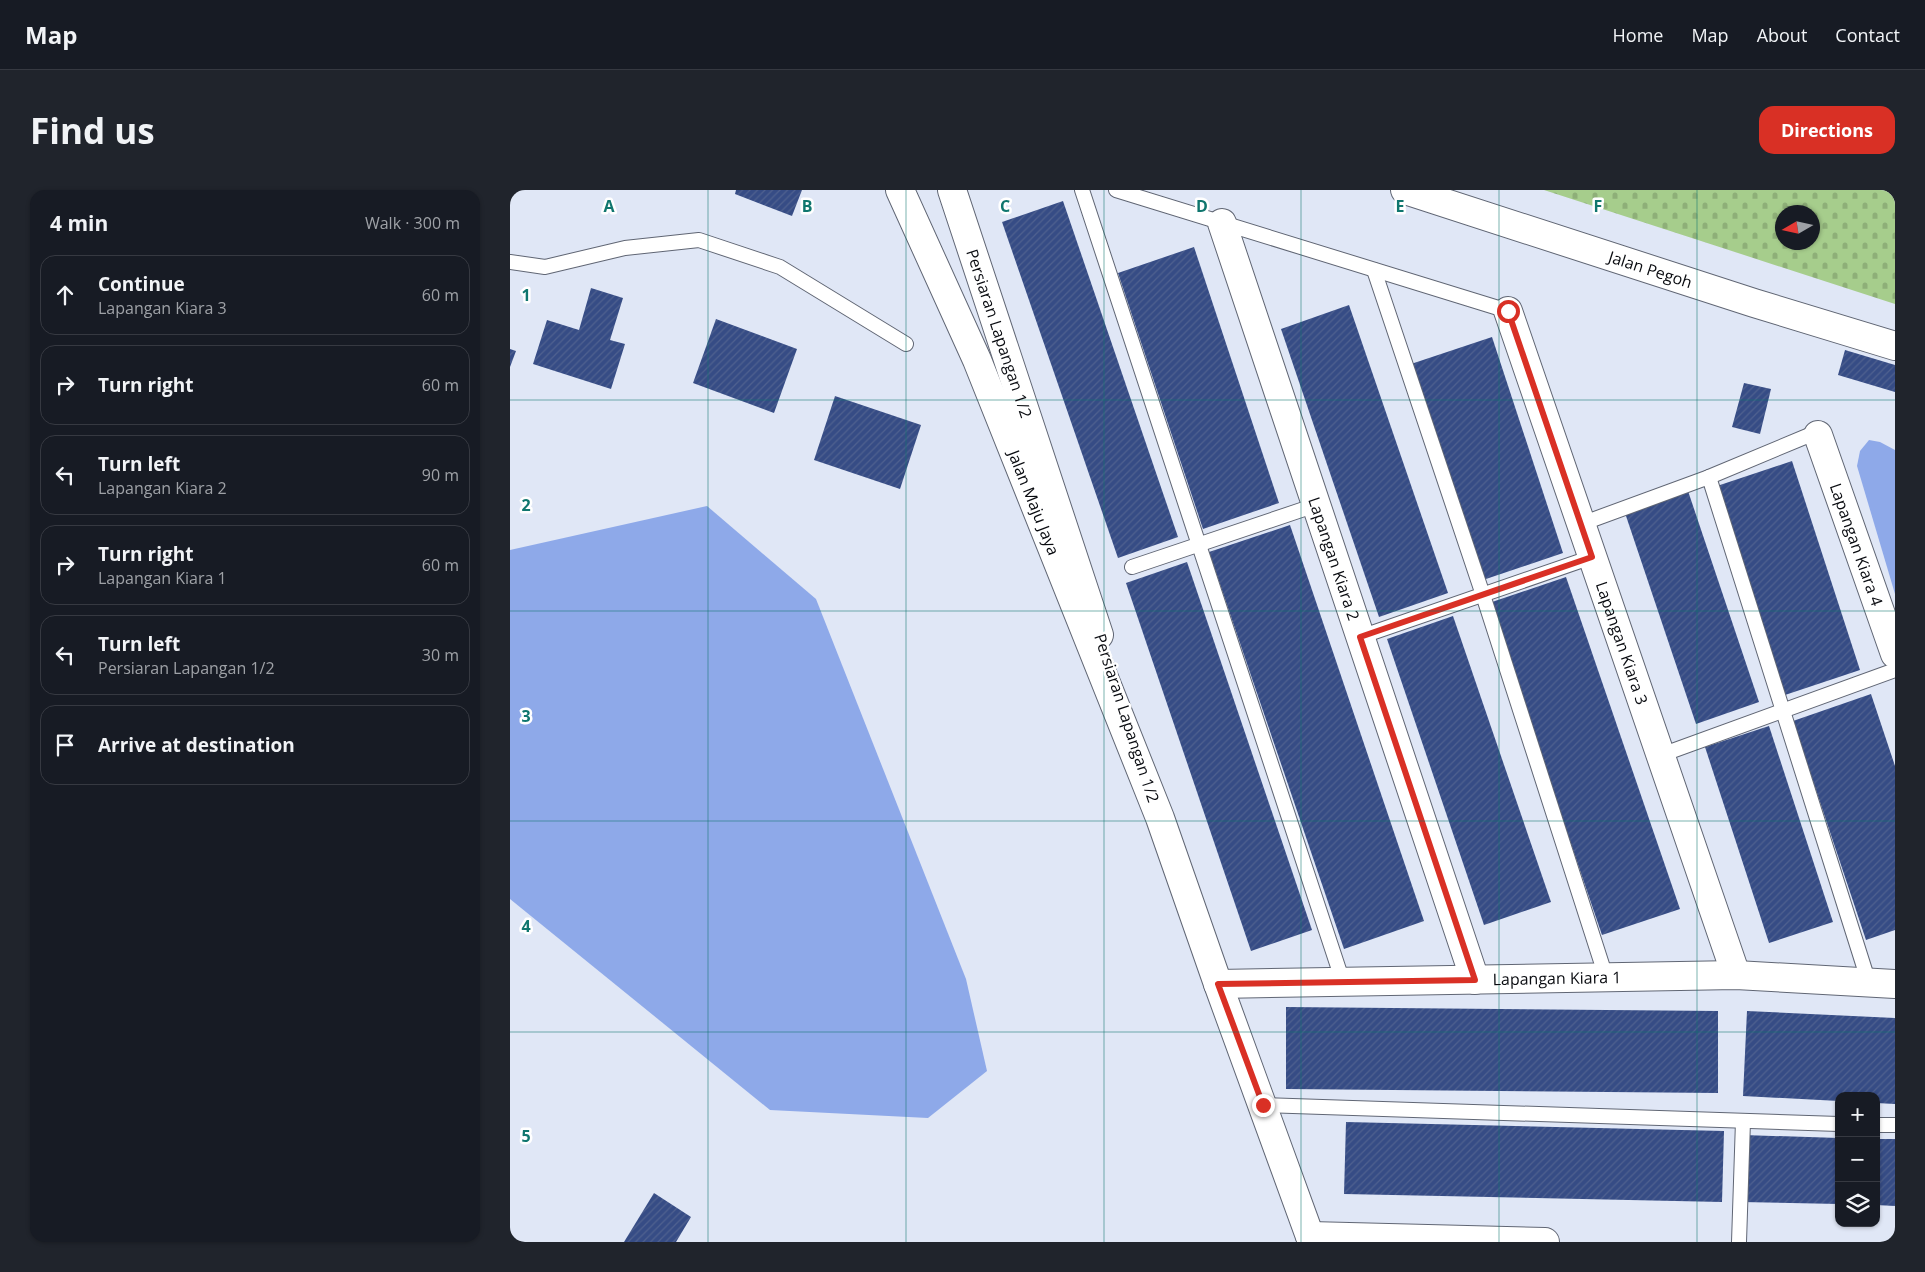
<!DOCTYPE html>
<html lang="en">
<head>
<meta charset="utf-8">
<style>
  :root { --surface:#171b24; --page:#20242c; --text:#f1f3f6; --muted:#9ea1a6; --line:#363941; --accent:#d93025 }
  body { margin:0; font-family:"Open Sans",sans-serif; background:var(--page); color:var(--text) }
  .controls { position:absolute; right:15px; bottom:15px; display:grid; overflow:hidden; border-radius:10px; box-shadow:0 1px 4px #0004 }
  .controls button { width:45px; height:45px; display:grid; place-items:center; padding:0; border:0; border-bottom:1px solid var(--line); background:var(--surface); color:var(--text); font:25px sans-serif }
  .compass { position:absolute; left:1265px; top:15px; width:45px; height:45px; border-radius:50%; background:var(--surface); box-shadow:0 1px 4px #0004; rotate:261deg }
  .stop { position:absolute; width:15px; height:15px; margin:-11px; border:4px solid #d93025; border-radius:50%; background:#fff }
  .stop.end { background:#d93025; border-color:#fff; box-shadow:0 1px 5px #0008 }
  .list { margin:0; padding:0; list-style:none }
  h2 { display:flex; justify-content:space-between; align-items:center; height:65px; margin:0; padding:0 20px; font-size:21px }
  h2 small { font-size:16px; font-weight:400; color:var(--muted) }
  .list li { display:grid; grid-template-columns:32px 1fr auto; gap:15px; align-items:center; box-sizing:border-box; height:80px; margin:0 10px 10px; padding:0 10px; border:1px solid var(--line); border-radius:15px }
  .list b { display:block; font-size:19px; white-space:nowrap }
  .list p { margin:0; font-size:16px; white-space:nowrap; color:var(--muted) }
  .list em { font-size:16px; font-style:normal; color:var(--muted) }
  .icon { flex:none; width:28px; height:28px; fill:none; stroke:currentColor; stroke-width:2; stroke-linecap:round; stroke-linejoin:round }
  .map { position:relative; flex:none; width:1385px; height:1052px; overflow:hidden; border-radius:15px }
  header { display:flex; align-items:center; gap:30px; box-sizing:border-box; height:70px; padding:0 25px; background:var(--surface); border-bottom:1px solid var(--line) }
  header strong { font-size:24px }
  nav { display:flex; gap:28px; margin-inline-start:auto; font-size:18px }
  .intro { display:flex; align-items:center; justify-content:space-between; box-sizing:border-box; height:120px; padding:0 30px }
  h1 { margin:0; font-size:35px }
  .button { padding:12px 22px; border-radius:15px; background:var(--accent); color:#fff; font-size:18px; font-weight:700 }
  main { display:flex; gap:30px; padding:0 30px }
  aside { flex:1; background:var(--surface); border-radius:15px; box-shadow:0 1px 4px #0004 }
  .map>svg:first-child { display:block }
  .cemetery { fill:url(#cemetery-stones); fill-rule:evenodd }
  .water { fill:#8ea9e9 }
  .building { fill:url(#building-hatch) }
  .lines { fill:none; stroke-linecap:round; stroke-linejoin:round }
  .service-casing { stroke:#606674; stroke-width:16 }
  .minor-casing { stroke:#606674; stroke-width:30 }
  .tertiary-casing { stroke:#606674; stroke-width:30 }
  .service { stroke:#fff; stroke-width:14 }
  .minor { stroke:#fff; stroke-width:28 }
  .tertiary { stroke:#fff; stroke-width:28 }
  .route { stroke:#d93025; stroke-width:6 }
  .grid { fill:none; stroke:#0f766e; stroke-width:1; stroke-opacity:0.55 }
  .labels { text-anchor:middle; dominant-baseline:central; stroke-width:5; stroke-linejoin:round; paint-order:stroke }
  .street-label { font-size:16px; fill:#090b10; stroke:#fff }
  .grid-label { font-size:16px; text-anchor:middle; font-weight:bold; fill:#0f766e; stroke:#fff; stroke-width:5; stroke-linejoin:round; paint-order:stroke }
</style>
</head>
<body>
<header>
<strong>Map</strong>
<nav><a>Home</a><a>Map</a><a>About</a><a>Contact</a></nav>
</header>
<div class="intro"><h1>Find us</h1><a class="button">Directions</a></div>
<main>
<aside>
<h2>4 min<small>Walk · 300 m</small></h2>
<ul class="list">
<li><svg class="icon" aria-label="ahead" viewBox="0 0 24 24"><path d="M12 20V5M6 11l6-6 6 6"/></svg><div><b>Continue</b><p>Lapangan Kiara 3</p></div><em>60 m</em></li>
<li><svg class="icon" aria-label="right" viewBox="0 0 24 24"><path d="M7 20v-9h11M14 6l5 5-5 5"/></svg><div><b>Turn right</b></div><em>60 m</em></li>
<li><svg class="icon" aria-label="left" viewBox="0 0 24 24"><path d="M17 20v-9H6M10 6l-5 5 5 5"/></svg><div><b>Turn left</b><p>Lapangan Kiara 2</p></div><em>90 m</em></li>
<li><svg class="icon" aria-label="right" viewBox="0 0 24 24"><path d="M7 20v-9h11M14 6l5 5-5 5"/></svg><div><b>Turn right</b><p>Lapangan Kiara 1</p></div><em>60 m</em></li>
<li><svg class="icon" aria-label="left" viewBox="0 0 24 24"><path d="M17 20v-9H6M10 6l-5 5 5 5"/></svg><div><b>Turn left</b><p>Persiaran Lapangan 1/2</p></div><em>30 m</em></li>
<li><svg class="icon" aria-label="arrive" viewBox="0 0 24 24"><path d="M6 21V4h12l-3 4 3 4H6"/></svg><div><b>Arrive at destination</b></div></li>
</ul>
</aside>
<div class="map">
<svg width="1385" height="1052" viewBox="0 0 1385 1052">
  <defs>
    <pattern id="cemetery-stones" width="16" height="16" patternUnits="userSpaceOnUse" patternTransform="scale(1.25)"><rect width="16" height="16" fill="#a6cd8c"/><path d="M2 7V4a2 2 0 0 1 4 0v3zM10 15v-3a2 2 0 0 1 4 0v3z" fill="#8eaf78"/></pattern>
    <pattern id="building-hatch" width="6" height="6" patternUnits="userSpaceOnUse" patternTransform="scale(1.25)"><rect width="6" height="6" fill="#364c85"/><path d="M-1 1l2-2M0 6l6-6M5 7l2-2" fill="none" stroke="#4f618f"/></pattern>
  </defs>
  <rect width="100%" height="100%" fill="#e0e7f6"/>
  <path class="cemetery" d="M1034,0H1385V114ZM1272,22H1302V52H1272Z"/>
  <g class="water">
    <polygon points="1359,250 1370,252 1385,260 1385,404 1347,276 1350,261"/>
    <polygon points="197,316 306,409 456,789 477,881 418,928 260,920 0,709 0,360"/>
  </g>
  <g class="building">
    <polygon points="226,0 292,0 282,26 225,4"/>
    <polygon points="553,11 668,347 608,368 492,32"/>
    <polygon points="684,57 769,313 693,339 608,83"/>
    <polygon points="81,98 113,108 100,150 115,154 101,199 23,174 37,130 69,140"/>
    <polygon points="839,115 938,403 869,427 771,139"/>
    <polygon points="206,129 287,159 264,223 183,193"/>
    <polygon points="982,147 1053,363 973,390 901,174"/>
    <polygon points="0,159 6,161 0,177"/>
    <polygon points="1335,160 1385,175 1385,202 1328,185"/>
    <polygon points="1234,193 1261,199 1250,244 1222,237"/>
    <polygon points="325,206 411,235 390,299 304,270"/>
    <polygon points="1282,271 1350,480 1272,506 1204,297"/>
    <polygon points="1178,301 1249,512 1186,534 1115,323"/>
    <polygon points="780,335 914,731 834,759 699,362"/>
    <polygon points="677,372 802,740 741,761 616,393"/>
    <polygon points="1056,387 1170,719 1092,745 979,413"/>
    <polygon points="943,426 1041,712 974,735 877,449"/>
    <polygon points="1361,504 1385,576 1385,740 1356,750 1283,531"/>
    <polygon points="1259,536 1323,732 1259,753 1195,557"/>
    <polygon points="776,817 1208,821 1208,903 776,899"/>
    <polygon points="1237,821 1385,828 1385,914 1366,913 1366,906 1329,906 1329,911 1233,906"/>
    <polygon points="836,932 1214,941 1212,1012 834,1004"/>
    <polygon points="1233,945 1329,948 1329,1014 1231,1012"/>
    <polygon points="1366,949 1385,949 1385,1016 1366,1015"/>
    <polygon points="144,1003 181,1027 166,1052 114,1052"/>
  </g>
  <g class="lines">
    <defs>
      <g id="service">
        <polyline points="572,0 833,792"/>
        <polyline points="606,0 998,121"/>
        <polyline points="0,72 35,77 115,58 189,50 270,77 396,154"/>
        <polyline points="864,80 973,405 1096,787"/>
        <polyline points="1199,287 1359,793"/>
        <polyline points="1071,334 1199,287 1302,244 1308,245"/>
        <polyline points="622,377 806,315"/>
        <polyline points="850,447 1082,367"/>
        <polyline points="1151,565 1385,480"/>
        <polyline points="753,915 1329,934"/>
        <polyline points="1366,935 1385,935"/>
        <polyline points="1229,1052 1233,931"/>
      </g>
      <g id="minor">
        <path id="s1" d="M442,0L589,445"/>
        <path id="s2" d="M895,0L1244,113L1385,156"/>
        <path id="s3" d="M712,33L965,790"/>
        <path id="s4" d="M998,121L1226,785"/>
        <path id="s5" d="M1308,245L1385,464"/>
        <path id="s6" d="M708,794L1226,785L1385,794"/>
        <polyline points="800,1046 1035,1052"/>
      </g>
      <g id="tertiary">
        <path id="s7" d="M390,0L467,170L650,628L708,794L802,1052"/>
      </g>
    </defs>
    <use href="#service" class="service-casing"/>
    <use href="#minor" class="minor-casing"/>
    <use href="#tertiary" class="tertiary-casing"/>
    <use href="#service" class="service"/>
    <use href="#minor" class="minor"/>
    <use href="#tertiary" class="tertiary"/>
  </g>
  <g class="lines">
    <polyline class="route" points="753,915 708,794 965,790 850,447 1082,367 998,121"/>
  </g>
  <path class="grid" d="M198,0V1052M396,0V1052M594,0V1052M791,0V1052M989,0V1052M1187,0V1052M0,210H1385M0,421H1385M0,631H1385M0,842H1385"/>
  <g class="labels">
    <g class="street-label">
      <text stroke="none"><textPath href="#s2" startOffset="258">Jalan Pegoh</textPath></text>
      <text stroke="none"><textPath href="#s1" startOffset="151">Persiaran Lapangan 1/2</textPath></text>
      <text stroke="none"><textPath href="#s7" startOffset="340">Jalan Maju Jaya</textPath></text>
      <text stroke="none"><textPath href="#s5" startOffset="116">Lapangan Kiara 4</textPath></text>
      <text stroke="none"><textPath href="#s3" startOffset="354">Lapangan Kiara 2</textPath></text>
      <text stroke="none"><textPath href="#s4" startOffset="351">Lapangan Kiara 3</textPath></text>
      <text transform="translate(617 528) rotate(72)">Persiaran Lapangan 1/2</text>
      <text stroke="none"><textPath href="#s6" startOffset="339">Lapangan Kiara 1</textPath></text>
    </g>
  </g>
  <g class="grid-label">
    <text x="99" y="22">A</text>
    <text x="297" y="22">B</text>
    <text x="495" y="22">C</text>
    <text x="692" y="22">D</text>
    <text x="890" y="22">E</text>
    <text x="1088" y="22">F</text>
    <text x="16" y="111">1</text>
    <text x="16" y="321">2</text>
    <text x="16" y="532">3</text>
    <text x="16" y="742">4</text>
    <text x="16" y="952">5</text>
  </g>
</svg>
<div class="controls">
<button>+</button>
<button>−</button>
<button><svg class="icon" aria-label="layers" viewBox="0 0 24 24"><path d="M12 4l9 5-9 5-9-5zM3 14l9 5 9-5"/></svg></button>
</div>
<svg class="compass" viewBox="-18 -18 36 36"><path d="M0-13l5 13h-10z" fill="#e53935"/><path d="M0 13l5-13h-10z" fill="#9ea1a6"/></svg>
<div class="stop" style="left:998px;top:121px"></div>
<div class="stop end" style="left:753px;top:915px"></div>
</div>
</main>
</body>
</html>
